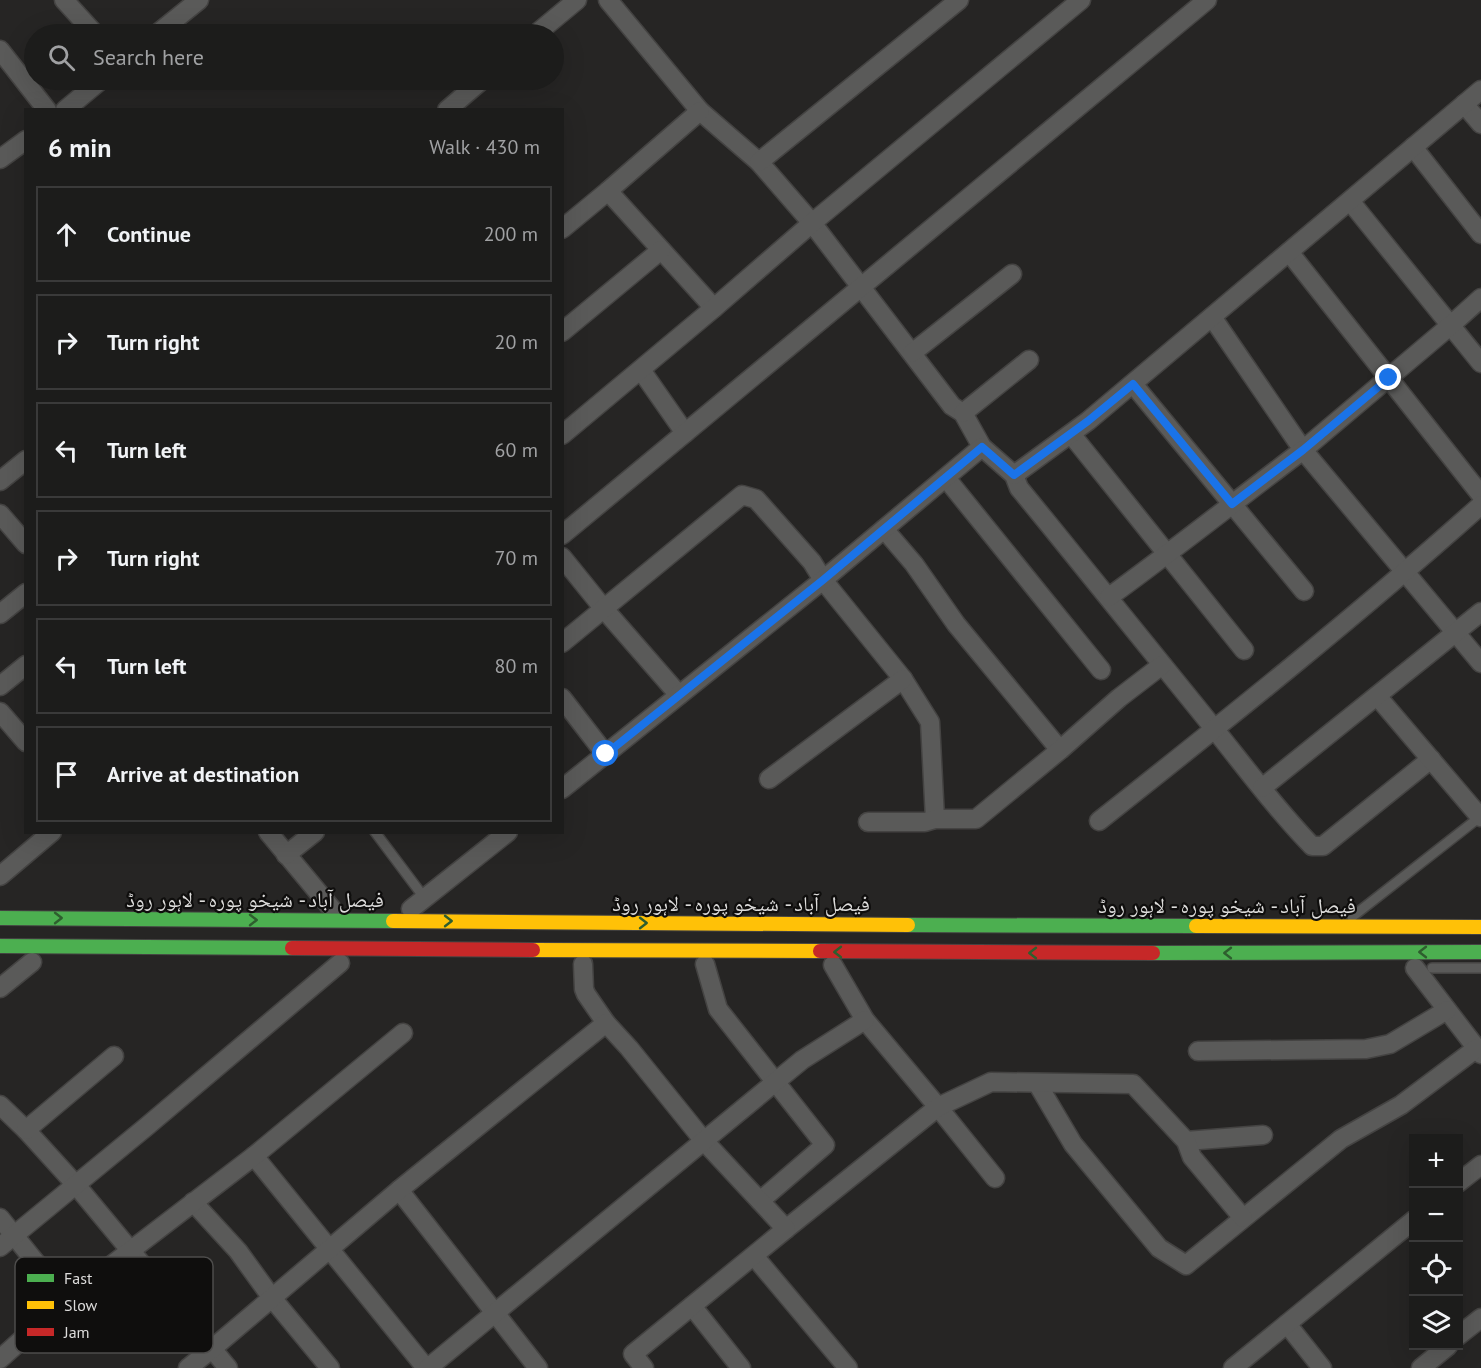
<!DOCTYPE html>
<html lang="en">
<head>
<meta charset="utf-8">
<style>
  :root { --surface:#1c1c1b; --page:#252524; --text:#f1f3f6; --muted:#a0a1a3; --line:#3a3a3a }
  body { margin:0; font-family:"PT Sans","Noto Naskh Arabic",sans-serif; background:var(--page); color:var(--text) }
  .controls { position:absolute; right:18px; bottom:18px; display:grid; overflow:hidden; border-radius:0px; box-shadow:0 6px 24px #0002 }
  .controls button { width:54px; height:54px; display:grid; place-items:center; padding:0; border:0; border-bottom:2px solid var(--line); background:var(--surface); color:var(--text); font:30px sans-serif }
  .stop { position:absolute; width:18px; height:18px; margin:-14px; border:4px solid #1a73e8; border-radius:50%; background:#fff }
  .stop.end { background:#1a73e8; border-color:#fff; box-shadow:0 2px 6px #0008 }
  .list { margin:0; padding:0; list-style:none }
  h2 { display:flex; justify-content:space-between; align-items:center; height:78px; margin:0; padding:0 24px; font-size:26px }
  h2 small { font-size:20px; font-weight:400; color:var(--muted) }
  .list li { display:grid; grid-template-columns:39px 1fr auto; gap:18px; align-items:center; box-sizing:border-box; height:96px; margin:0 12px 12px; padding:0 12px; border:2px solid var(--line); border-radius:0px }
  .list b { display:block; font-size:22px; white-space:nowrap }
  .list em { font-size:20px; font-style:normal; color:var(--muted) }
  .icon { flex:none; width:33px; height:33px; fill:none; stroke:currentColor; stroke-width:2; stroke-linecap:round; stroke-linejoin:round }
  .map { position:relative; flex:none; width:1481px; height:1368px; overflow:hidden }
  .search { position:absolute; background:var(--surface); box-shadow:0 6px 24px #0002; left:24px; top:24px; width:540px; height:66px; display:flex; align-items:center; gap:15px; box-sizing:border-box; padding:0 21px; border-radius:33px; color:var(--muted); font-size:22px }
  .panel { position:absolute; background:var(--surface); box-shadow:0 6px 24px #0002; left:24px; top:108px; width:540px; height:726px; border-radius:0px }
  .map>svg:first-child { display:block }
  .lines { fill:none; stroke-linecap:round; stroke-linejoin:round }
  .lane-casing { stroke:#444342; stroke-width:12 }
  .street-casing { stroke:#444342; stroke-width:21 }
  .fast-casing { stroke:#444342; stroke-width:16 }
  .slow-casing { stroke:#444342; stroke-width:16 }
  .jam-casing { stroke:#444342; stroke-width:16 }
  .lane { stroke:#5a5a59; stroke-width:9 }
  .street { stroke:#5a5a59; stroke-width:18 }
  .fast { stroke:#4caf50; stroke-width:14 }
  .slow { stroke:#ffc107; stroke-width:14 }
  .jam { stroke:#c62828; stroke-width:14 }
  .oneway { stroke:#2e5e2e }
  .route { stroke:#1a73e8; stroke-width:8 }
  .labels { text-anchor:middle; dominant-baseline:central; stroke-width:4.5; stroke-linejoin:round; paint-order:stroke }
  .street-label { font-size:21px; fill:#dddcdb; stroke:#0f0e0d }
  .key { fill:#0f0e0d; stroke:#4d4c4b; stroke-width:1.5 }
  .key-label { font-size:16px; fill:#dddcdb }
</style>
</head>
<body>
<div class="map">
<svg width="1481" height="1368" viewBox="0 0 1481 1368">
  <rect width="100%" height="100%" fill="#262524"/>
  <g class="lines">
    <defs>
      <g id="lane">
        <polyline points="375,832 426,900"/>
        <polyline points="1352,917 1481,816"/>
        <polyline points="1432,968 1481,968"/>
      </g>
      <g id="street">
        <polyline points="64,0 95,34"/>
        <path d="M608,0L700,111L759,162L812,223L952,406L963,413L982,447L1014,475L1019,488C1084,567 1148,647 1212,726C1245,767 1276,809 1312,846H1323L1431,759"/>
        <polyline points="157,34 199,0"/>
        <polyline points="536,34 577,0"/>
        <polyline points="0,50 47,110"/>
        <polyline points="1464,104 1481,124"/>
        <polyline points="65,110 101,80"/>
        <polyline points="447,110 482,80"/>
        <polyline points="1413,147 1481,234"/>
        <polyline points="0,159 26,140"/>
        <polyline points="759,162 959,0"/>
        <polyline points="608,191 714,308"/>
        <polyline points="1350,201 1481,363"/>
        <polyline points="562,229 608,191 700,111"/>
        <polyline points="1289,252 1481,495"/>
        <polyline points="1212,317 1303,450 1451,325 1481,298"/>
        <polyline points="562,332 661,250"/>
        <polyline points="912,353 1012,274"/>
        <polyline points="641,370 685,433"/>
        <polyline points="1133,384 1304,591"/>
        <polyline points="963,413 1029,360"/>
        <polyline points="1071,434 1244,650"/>
        <polyline points="562,435 714,308 812,223 1081,0"/>
        <polyline points="1014,475 1088,421 1481,90"/>
        <polyline points="946,478 1101,670"/>
        <polyline points="0,481 26,460"/>
        <polyline points="0,514 26,544"/>
        <polyline points="884,529 914,564 956,624 1060,750"/>
        <polyline points="562,535 1207,0"/>
        <polyline points="562,557 604,609 679,695"/>
        <path d="M1109,597C1174,550 1238,499 1303,450L1481,663"/>
        <polyline points="0,614 26,593"/>
        <polyline points="562,643 742,495 756,499 812,562 823,580 903,679 930,722 935,819"/>
        <polyline points="0,686 26,665"/>
        <polyline points="1377,696 1480,817"/>
        <polyline points="562,698 606,755"/>
        <polyline points="0,712 26,742"/>
        <polyline points="769,779 903,679"/>
        <polyline points="1262,788 1481,612"/>
        <polyline points="562,789 823,580 982,447"/>
        <path d="M1099,821C1229,718 1358,615 1481,505"/>
        <polyline points="868,822 925,822 935,819 976,819 1060,750 1119,698 1162,665"/>
        <polyline points="268,832 332,909"/>
        <polyline points="286,855 315,832"/>
        <polyline points="0,876 52,832"/>
        <polyline points="411,909 508,832"/>
        <polyline points="583,964 584,989 586,994 606,1023"/>
        <polyline points="705,964 718,1009 825,1145 760,1201"/>
        <polyline points="833,965 865,1020 938,1107 995,1178"/>
        <polyline points="1415,968 1481,1054"/>
        <polyline points="0,988 32,962"/>
        <polyline points="1198,1051 1366,1049 1390,1044 1447,1010"/>
        <polyline points="1037,1083 1073,1144 1159,1248 1186,1265 1341,1139 1401,1105 1477,1048"/>
        <polyline points="0,1105 26,1130 76,1185 228,1368"/>
        <polyline points="26,1130 114,1056"/>
        <polyline points="1186,1141 1263,1135"/>
        <polyline points="254,1156 426,1368"/>
        <polyline points="1458,1183 1481,1165"/>
        <polyline points="399,1190 538,1368"/>
        <polyline points="193,1202 238,1251 272,1298 330,1368"/>
        <polyline points="0,1218 66,1300"/>
        <polyline points="786,1229 938,1107 991,1082 1133,1084 1186,1141 1192,1157 1243,1218"/>
        <polyline points="0,1247 146,1127 340,963"/>
        <polyline points="754,1256 848,1368"/>
        <polyline points="692,1306 741,1368"/>
        <polyline points="1287,1324 1322,1368"/>
        <polyline points="1458,1336 1481,1318"/>
        <polyline points="0,1359 66,1300 254,1156 403,1033"/>
        <polyline points="188,1368 213,1348 399,1190 606,1023 629,1048 704,1141 786,1229 633,1354 644,1368"/>
        <polyline points="428,1368 802,1060 865,1020"/>
        <polyline points="1233,1368 1414,1220"/>
        <polyline points="1421,1368 1448,1346"/>
      </g>
      <g id="fast">
        <polyline points="0,918 393,921"/>
        <polyline points="908,925 1196,926"/>
        <polyline points="0,946 292,948"/>
        <polyline points="1153,953 1481,952"/>
      </g>
      <g id="slow">
        <polyline points="393,921 908,925"/>
        <polyline points="1196,926 1481,927"/>
        <polyline points="533,950 820,951"/>
      </g>
      <g id="jam">
        <polyline points="292,948 533,950"/>
        <polyline points="820,951 1153,953"/>
      </g>
    </defs>
    <use href="#lane" class="lane-casing"/>
    <use href="#street" class="street-casing"/>
    <use href="#fast" class="fast-casing"/>
    <use href="#slow" class="slow-casing"/>
    <use href="#jam" class="jam-casing"/>
    <use href="#lane" class="lane"/>
    <use href="#street" class="street"/>
    <use href="#fast" class="fast"/>
    <use href="#slow" class="slow"/>
    <use href="#jam" class="jam"/>
  </g>
  <defs><path id="oneway-chevron" d="M-2-3.5L2.5 0L-2 3.5" fill="none" stroke-width="1.6" stroke-linecap="round" stroke-linejoin="round" transform="scale(1.5)"/></defs>
  <g class="oneway">
    <use href="#oneway-chevron" transform="translate(58 918)"/>
    <use href="#oneway-chevron" transform="translate(253 920)"/>
    <use href="#oneway-chevron" transform="translate(448 921)"/>
    <use href="#oneway-chevron" transform="translate(643 923)"/>
    <use href="#oneway-chevron" transform="translate(838 952) rotate(-180)"/>
    <use href="#oneway-chevron" transform="translate(1423 952) rotate(180)"/>
    <use href="#oneway-chevron" transform="translate(1033 953) rotate(-180)"/>
    <use href="#oneway-chevron" transform="translate(1228 953) rotate(180)"/>
  </g>
  <g class="lines">
    <polyline class="route" points="606,754 823,580 982,447 1014,475 1088,421 1133,384 1232,504 1303,450 1389,378"/>
  </g>
  <g class="labels">
    <g class="street-label">
      <text x="255" y="899">فیصل آباد - شیخو پورہ - لاہور روڈ</text>
      <text x="741" y="903">فیصل آباد - شیخو پورہ - لاہور روڈ</text>
      <text x="1227" y="905">فیصل آباد - شیخو پورہ - لاہور روڈ</text>
    </g>
  </g>
  <rect x="15" y="1257" width="198" height="96" rx="9" class="key"/>
  <rect x="27" y="1274" width="27" height="8" fill="#4caf50"/>
  <rect x="27" y="1301" width="27" height="8" fill="#ffc107"/>
  <rect x="27" y="1328" width="27" height="8" fill="#c62828"/>
  <g class="key-label">
    <text x="64" y="1284">Fast</text>
    <text x="64" y="1311">Slow</text>
    <text x="64" y="1338">Jam</text>
  </g>
</svg>
<div class="controls">
<button>+</button>
<button>−</button>
<button><svg class="icon" aria-label="locate" viewBox="0 0 24 24"><circle cx="12" cy="12" r="6"/><path d="M12 2v4M12 18v4M2 12h4M18 12h4"/></svg></button>
<button><svg class="icon" aria-label="layers" viewBox="0 0 24 24"><path d="M12 4l9 5-9 5-9-5zM3 14l9 5 9-5"/></svg></button>
</div>
<div class="stop" style="left:606px;top:754px"></div>
<div class="stop end" style="left:1389px;top:378px"></div>
<div class="search"><svg class="icon" aria-label="search" viewBox="0 0 24 24"><circle cx="10" cy="10" r="6"/><path d="M15 15l6 6"/></svg>Search here</div>
<section class="panel">
<h2>6 min<small>Walk · 430 m</small></h2>
<ul class="list">
<li><svg class="icon" aria-label="ahead" viewBox="0 0 24 24"><path d="M12 20V5M6 11l6-6 6 6"/></svg><div><b>Continue</b></div><em>200 m</em></li>
<li><svg class="icon" aria-label="right" viewBox="0 0 24 24"><path d="M7 20v-9h11M14 6l5 5-5 5"/></svg><div><b>Turn right</b></div><em>20 m</em></li>
<li><svg class="icon" aria-label="left" viewBox="0 0 24 24"><path d="M17 20v-9H6M10 6l-5 5 5 5"/></svg><div><b>Turn left</b></div><em>60 m</em></li>
<li><svg class="icon" aria-label="right" viewBox="0 0 24 24"><path d="M7 20v-9h11M14 6l5 5-5 5"/></svg><div><b>Turn right</b></div><em>70 m</em></li>
<li><svg class="icon" aria-label="left" viewBox="0 0 24 24"><path d="M17 20v-9H6M10 6l-5 5 5 5"/></svg><div><b>Turn left</b></div><em>80 m</em></li>
<li><svg class="icon" aria-label="arrive" viewBox="0 0 24 24"><path d="M6 21V4h12l-3 4 3 4H6"/></svg><div><b>Arrive at destination</b></div></li>
</ul>
</section>
</div>
</body>
</html>
